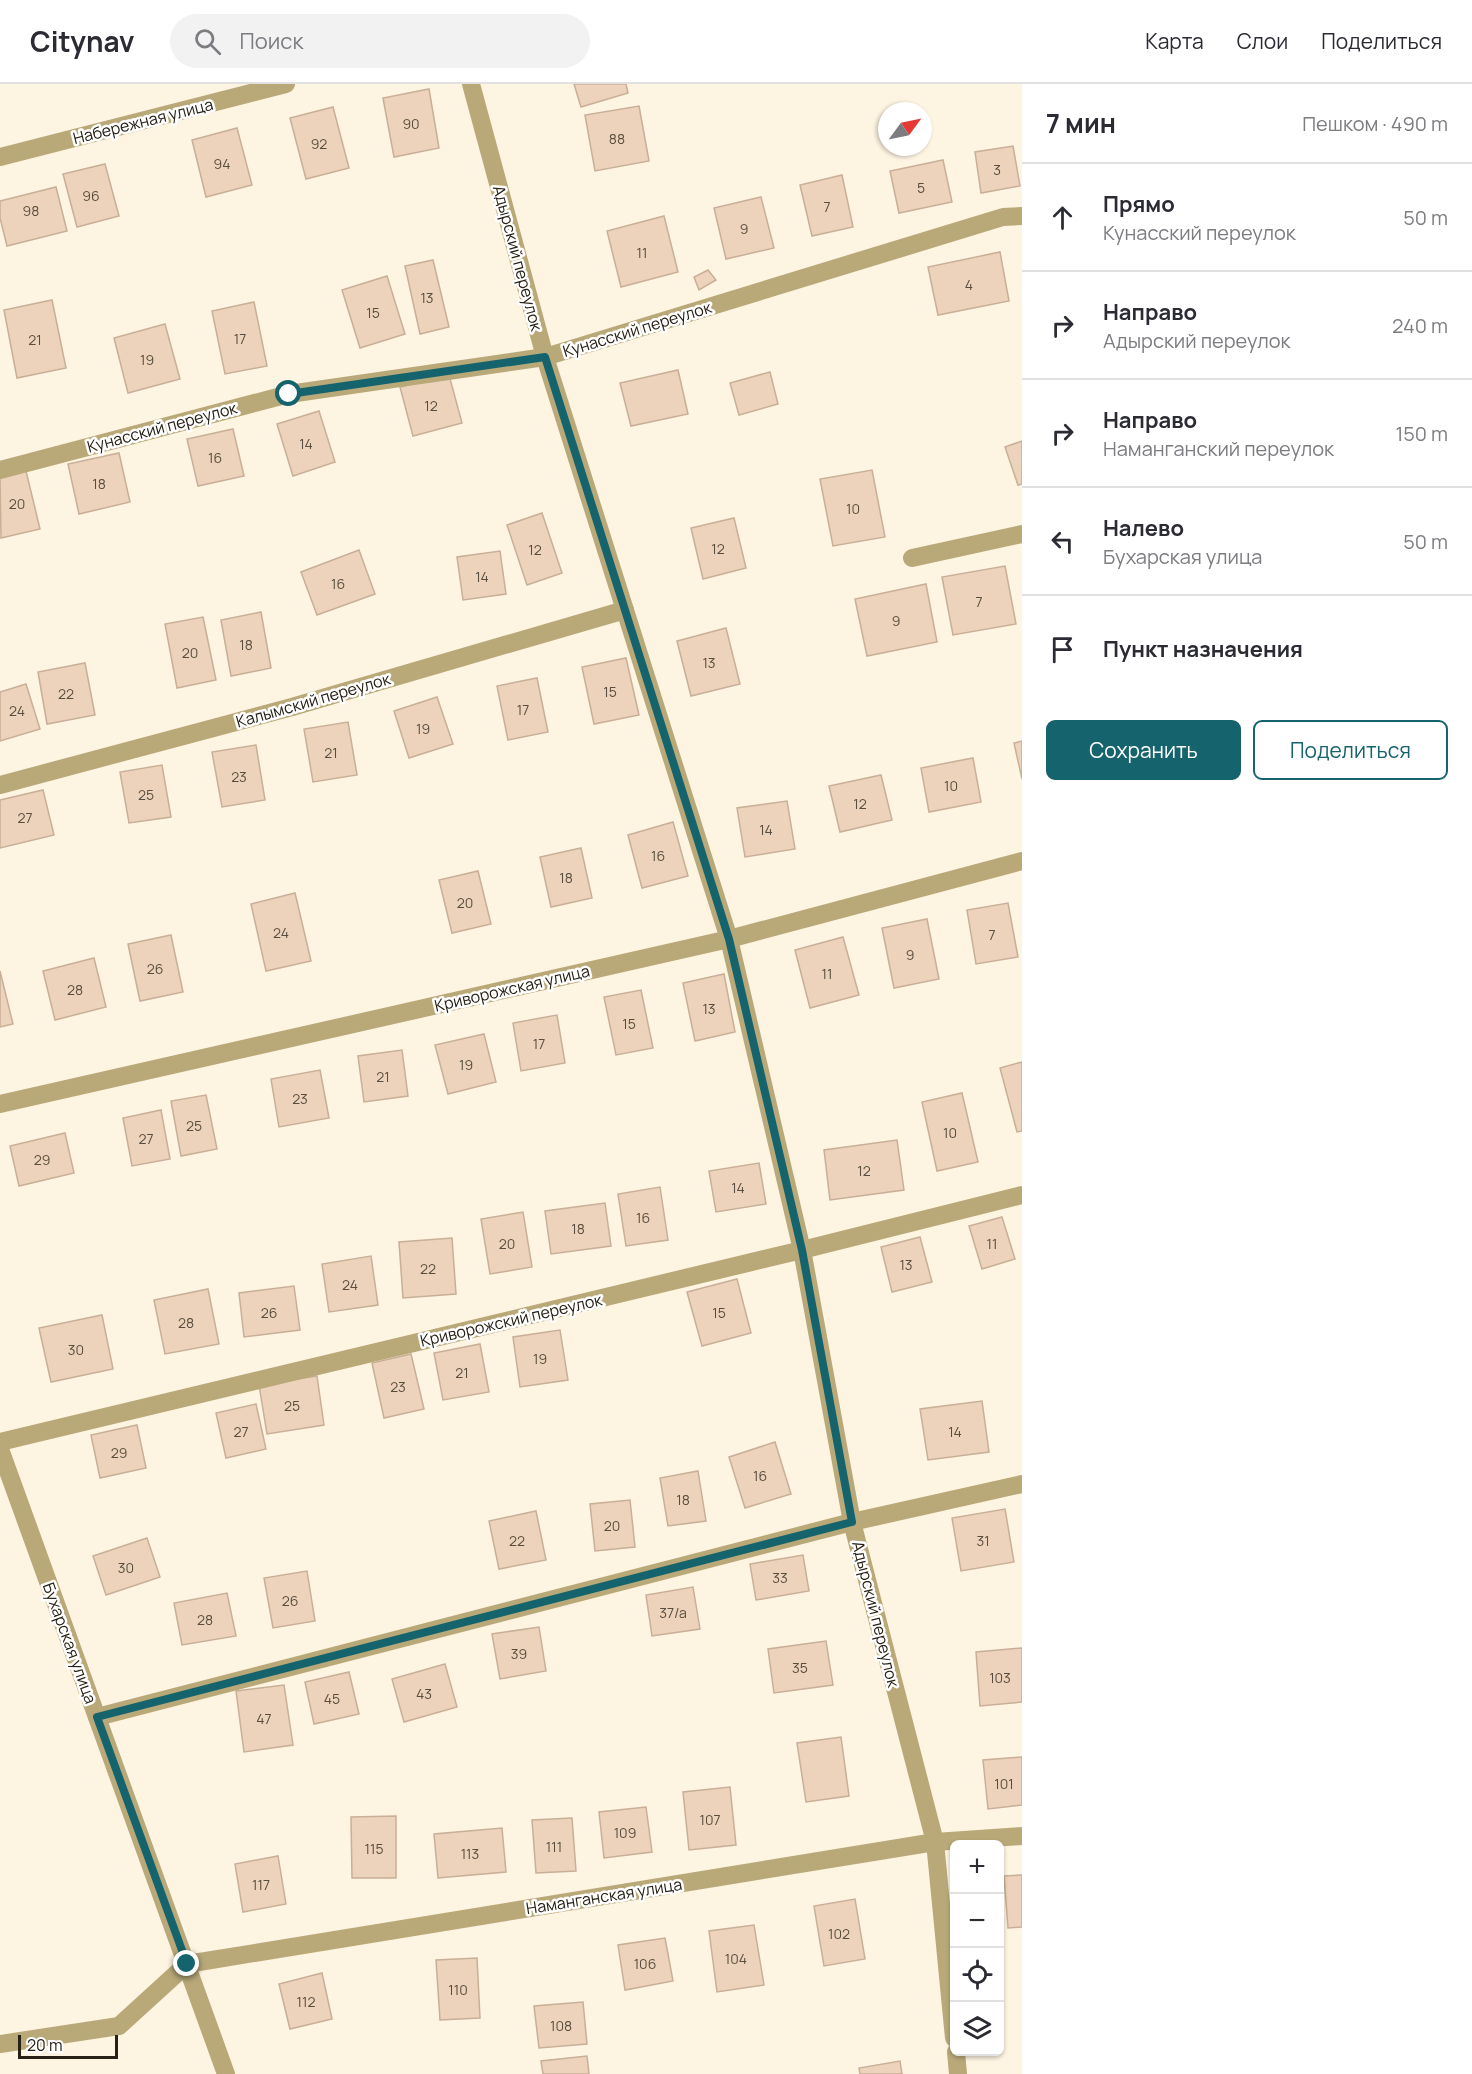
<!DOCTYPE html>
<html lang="ru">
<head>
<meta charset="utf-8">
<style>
  :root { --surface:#fff; --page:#f2f2f3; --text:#2b2b33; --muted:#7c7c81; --line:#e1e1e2; --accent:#15636c }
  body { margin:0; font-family:Manrope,sans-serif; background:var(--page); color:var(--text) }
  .controls { position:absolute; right:18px; bottom:18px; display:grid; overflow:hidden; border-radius:9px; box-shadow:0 2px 4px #0004 }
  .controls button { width:54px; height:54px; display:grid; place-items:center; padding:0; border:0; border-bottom:2px solid var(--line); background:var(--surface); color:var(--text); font:30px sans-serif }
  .compass { position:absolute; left:878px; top:18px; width:54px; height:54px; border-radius:50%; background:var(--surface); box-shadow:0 2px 4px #0004; rotate:57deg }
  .scale { position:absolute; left:18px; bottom:15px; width:100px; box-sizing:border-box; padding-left:6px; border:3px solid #262015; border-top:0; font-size:16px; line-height:21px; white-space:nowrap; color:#262015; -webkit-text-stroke:4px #fff; paint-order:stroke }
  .stop { position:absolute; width:18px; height:18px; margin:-14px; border:4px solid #15636c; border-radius:50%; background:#fff }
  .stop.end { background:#15636c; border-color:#fff; box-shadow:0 2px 6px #0008 }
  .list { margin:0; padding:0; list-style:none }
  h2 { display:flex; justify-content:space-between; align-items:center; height:78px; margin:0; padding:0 24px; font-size:26px }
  h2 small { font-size:20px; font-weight:400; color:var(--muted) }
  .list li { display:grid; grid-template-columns:39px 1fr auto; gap:18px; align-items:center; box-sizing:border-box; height:108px; padding:0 24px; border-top:2px solid var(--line) }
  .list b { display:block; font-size:22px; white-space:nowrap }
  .list p { margin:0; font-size:20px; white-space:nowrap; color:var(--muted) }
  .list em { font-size:20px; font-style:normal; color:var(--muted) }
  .actions { display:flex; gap:12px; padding:18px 24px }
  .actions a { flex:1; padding:14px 0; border:2px solid var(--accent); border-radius:9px; text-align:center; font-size:21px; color:var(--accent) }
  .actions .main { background:var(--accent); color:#fff }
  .icon { flex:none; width:33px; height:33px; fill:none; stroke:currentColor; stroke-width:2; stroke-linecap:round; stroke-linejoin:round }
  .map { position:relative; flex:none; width:1022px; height:1990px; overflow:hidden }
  header { display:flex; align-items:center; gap:36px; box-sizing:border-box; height:84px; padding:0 30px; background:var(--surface); border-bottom:2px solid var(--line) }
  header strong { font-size:28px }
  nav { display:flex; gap:33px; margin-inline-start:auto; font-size:21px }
  .search { width:420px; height:54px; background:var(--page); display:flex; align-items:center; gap:15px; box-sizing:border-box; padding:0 21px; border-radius:33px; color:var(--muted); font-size:22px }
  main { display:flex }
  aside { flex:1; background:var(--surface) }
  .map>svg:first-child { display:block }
  .building { fill:#edd3bb; stroke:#c8af98; stroke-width:1.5 }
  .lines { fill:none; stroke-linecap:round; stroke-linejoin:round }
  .street { stroke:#b9a979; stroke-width:18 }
  .route { stroke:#15636c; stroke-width:8 }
  .labels { text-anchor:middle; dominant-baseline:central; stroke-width:5; stroke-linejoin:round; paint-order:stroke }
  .number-label { font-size:14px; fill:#584d3e }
  .street-label { font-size:16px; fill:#262015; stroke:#fff }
</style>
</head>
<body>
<header>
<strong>Citynav</strong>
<div class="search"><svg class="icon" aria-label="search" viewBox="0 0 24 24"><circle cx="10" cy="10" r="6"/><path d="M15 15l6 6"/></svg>Поиск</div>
<nav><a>Карта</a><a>Слои</a><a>Поделиться</a></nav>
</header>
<main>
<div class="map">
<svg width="1022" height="1990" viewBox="0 0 1022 1990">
  <rect width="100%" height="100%" fill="#fef4e2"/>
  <g class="building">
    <polygon points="574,0 626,0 628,9 581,23"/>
    <polygon points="429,5 439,64 394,73 383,14"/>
    <polygon points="639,22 649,77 595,87 585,31"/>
    <polygon points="333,23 349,84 306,95 290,34"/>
    <polygon points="237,44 252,101 206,113 192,56"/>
    <polygon points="1013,62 1020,102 981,109 975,68"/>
    <polygon points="943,76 952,118 899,129 890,87"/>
    <polygon points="105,80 119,132 77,143 63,90"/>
    <polygon points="842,91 853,143 812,152 800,101"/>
    <polygon points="56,103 67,147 7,162 0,134 0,117"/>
    <polygon points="761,113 774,164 726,175 714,124"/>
    <polygon points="664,132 678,188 621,203 607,147"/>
    <polygon points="1000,168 1009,217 938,231 928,183"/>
    <polygon points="433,176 449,243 420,250 405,182"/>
    <polygon points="708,186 716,196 699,206 694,193"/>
    <polygon points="387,192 405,250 360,264 342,206"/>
    <polygon points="52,216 66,284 17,294 4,226"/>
    <polygon points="254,218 267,282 225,290 212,227"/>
    <polygon points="165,240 180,295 128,309 114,254"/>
    <polygon points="678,286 688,330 631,342 620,299"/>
    <polygon points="770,288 778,320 739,331 730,299"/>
    <polygon points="449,291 462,339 413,352 400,303"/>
    <polygon points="319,327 335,378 293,392 277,340"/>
    <polygon points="233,345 244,392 198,402 187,355"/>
    <polygon points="1022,357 1022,400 1018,401 1005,363"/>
    <polygon points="119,369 130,418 79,430 68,380"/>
    <polygon points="872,386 885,453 833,462 820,395"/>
    <polygon points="26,387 40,445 1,454 0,393"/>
    <polygon points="542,429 562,489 527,501 507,441"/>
    <polygon points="734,434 746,484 703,495 691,444"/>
    <polygon points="359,466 375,510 317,531 301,488"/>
    <polygon points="500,467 506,510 463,516 457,473"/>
    <polygon points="1005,482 1016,540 953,551 942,493"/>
    <polygon points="926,500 937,558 867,572 855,515"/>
    <polygon points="261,528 271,584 231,592 221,536"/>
    <polygon points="203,533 216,596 177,604 165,540"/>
    <polygon points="726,544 740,600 691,612 677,557"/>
    <polygon points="626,574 639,631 594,640 582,583"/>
    <polygon points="85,579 95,631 47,640 38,588"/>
    <polygon points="537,594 548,648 508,656 497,602"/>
    <polygon points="26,600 40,645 0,657 0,608"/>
    <polygon points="437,613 453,660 409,674 394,627"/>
    <polygon points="348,638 357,691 313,698 304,645"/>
    <polygon points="1022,657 1022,695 1014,659"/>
    <polygon points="256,661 265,716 222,723 212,668"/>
    <polygon points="973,674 981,718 929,728 921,684"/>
    <polygon points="162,681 171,733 129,739 120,688"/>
    <polygon points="881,691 892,736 840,748 829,702"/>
    <polygon points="43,706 54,751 0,764 0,716"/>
    <polygon points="787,717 795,765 745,773 737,724"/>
    <polygon points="673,738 688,792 642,804 628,751"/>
    <polygon points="581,764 592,814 551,823 540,773"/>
    <polygon points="478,787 491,840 452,849 439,796"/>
    <polygon points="295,809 311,877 266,887 251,820"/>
    <polygon points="1008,819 1018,873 976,880 967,826"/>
    <polygon points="927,835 939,895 894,904 882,844"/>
    <polygon points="171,851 183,908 140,917 128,860"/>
    <polygon points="843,853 859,911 810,924 795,866"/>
    <polygon points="94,874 106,923 55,936 43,887"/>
    <polygon points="0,887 13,940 0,943"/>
    <polygon points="724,890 735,948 695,957 683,899"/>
    <polygon points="641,906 653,964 616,971 604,913"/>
    <polygon points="557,931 565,979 521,987 513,939"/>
    <polygon points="484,950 496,998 448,1010 435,961"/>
    <polygon points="402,966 408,1012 364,1018 358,972"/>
    <polygon points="1022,978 1022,1047 1017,1048 1000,984"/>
    <polygon points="320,986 329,1034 279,1043 271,995"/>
    <polygon points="962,1009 978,1078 937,1087 922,1018"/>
    <polygon points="206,1011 217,1065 181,1072 171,1017"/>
    <polygon points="161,1026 170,1075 132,1082 123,1034"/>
    <polygon points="65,1049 74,1089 19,1102 10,1062"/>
    <polygon points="897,1056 904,1106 830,1116 824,1066"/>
    <polygon points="759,1079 766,1120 716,1128 709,1087"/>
    <polygon points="660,1103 668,1156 626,1162 618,1110"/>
    <polygon points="605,1119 611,1162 551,1170 545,1127"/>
    <polygon points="523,1128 532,1183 490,1190 481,1135"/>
    <polygon points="1002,1133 1015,1175 982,1185 969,1142"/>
    <polygon points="920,1153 932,1198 892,1208 881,1163"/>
    <polygon points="452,1154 456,1210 403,1214 399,1158"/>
    <polygon points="371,1172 378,1221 329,1228 322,1180"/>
    <polygon points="737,1195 751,1249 702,1262 687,1208"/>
    <polygon points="294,1202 300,1246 244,1253 239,1209"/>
    <polygon points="208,1205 219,1260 165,1270 154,1216"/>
    <polygon points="102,1231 113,1285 51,1298 39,1244"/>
    <polygon points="560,1246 568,1296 520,1303 513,1253"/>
    <polygon points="480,1260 489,1308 443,1316 434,1269"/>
    <polygon points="411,1270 424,1325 384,1334 372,1279"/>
    <polygon points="317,1292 324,1341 267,1350 259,1301"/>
    <polygon points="982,1317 989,1368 928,1376 920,1325"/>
    <polygon points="256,1320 266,1365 226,1374 216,1329"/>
    <polygon points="137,1341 146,1384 100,1394 91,1351"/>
    <polygon points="775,1358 791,1410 745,1424 729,1373"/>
    <polygon points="698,1387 706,1437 668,1442 660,1394"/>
    <polygon points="630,1416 635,1463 595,1467 590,1420"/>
    <polygon points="1005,1425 1014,1478 961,1487 952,1434"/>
    <polygon points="536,1427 546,1476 499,1485 489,1437"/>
    <polygon points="147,1454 160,1493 106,1511 93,1472"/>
    <polygon points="803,1471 809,1507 756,1516 750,1480"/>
    <polygon points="307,1487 315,1537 273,1544 264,1494"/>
    <polygon points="693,1503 700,1545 652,1552 646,1511"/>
    <polygon points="227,1509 236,1552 182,1561 174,1519"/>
    <polygon points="539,1543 546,1587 500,1595 492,1550"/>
    <polygon points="826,1557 833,1601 774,1609 768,1565"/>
    <polygon points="1022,1564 1022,1618 980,1622 976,1568"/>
    <polygon points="445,1580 457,1623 404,1638 392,1595"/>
    <polygon points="349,1588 359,1630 314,1640 305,1598"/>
    <polygon points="284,1601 293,1661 244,1668 236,1607"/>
    <polygon points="841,1653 849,1712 806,1718 797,1659"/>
    <polygon points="1022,1673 1022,1721 988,1725 983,1676"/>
    <polygon points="730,1703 736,1761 689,1766 683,1708"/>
    <polygon points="646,1723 652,1768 604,1774 599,1728"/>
    <polygon points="396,1732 396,1794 352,1794 351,1733"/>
    <polygon points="572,1734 576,1787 536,1789 532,1736"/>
    <polygon points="502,1744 506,1788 438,1794 434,1750"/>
    <polygon points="278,1772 286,1820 243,1828 235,1780"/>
    <polygon points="1022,1791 1022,1843 1008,1844 1004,1792"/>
    <polygon points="855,1815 865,1875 824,1882 814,1822"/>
    <polygon points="754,1841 764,1901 717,1908 709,1847"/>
    <polygon points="665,1854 673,1897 625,1906 618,1861"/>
    <polygon points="477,1874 480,1934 440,1936 436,1876"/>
    <polygon points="322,1889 332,1935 290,1945 279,1900"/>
    <polygon points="583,1918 587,1960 539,1964 534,1922"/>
    <polygon points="587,1972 589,1990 543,1990 541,1977"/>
    <polygon points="900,1977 902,1990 860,1990 859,1984"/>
  </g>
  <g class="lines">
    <g class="street">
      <polyline points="471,0 545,273 729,855 802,1166 852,1438 935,1758 954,1954"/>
      <polyline points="0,73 286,0"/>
      <polyline points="0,386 289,310 545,273 1003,133 1022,132"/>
      <polyline points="912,474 1022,450"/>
      <polyline points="0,701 292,623 625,526"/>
      <polyline points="0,1020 729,855 1022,777"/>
      <polyline points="0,1358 802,1166 1022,1111"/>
      <polyline points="0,1365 226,1990"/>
      <polyline points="97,1633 852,1438 1022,1400"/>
      <polyline points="0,1960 119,1942 187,1880 935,1758 1022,1752"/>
      <polyline points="956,1968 958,1990"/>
    </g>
  </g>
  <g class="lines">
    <polyline class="route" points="187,1880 97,1633 852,1438 802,1166 729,855 545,273 289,310"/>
  </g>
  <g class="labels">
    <g class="number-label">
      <text x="411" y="39">90</text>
      <text x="617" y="54">88</text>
      <text x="319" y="59">92</text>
      <text x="222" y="79">94</text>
      <text x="997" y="85">3</text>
      <text x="921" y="103">5</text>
      <text x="91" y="111">96</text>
      <text x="827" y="122">7</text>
      <text x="31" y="126">98</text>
      <text x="744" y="144">9</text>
      <text x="642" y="168">11</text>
      <text x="969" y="200">4</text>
      <text x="427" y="213">13</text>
      <text x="373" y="228">15</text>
      <text x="240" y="254">17</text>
      <text x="35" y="255">21</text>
      <text x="147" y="275">19</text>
      <text x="431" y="321">12</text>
      <text x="306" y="359">14</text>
      <text x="215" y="373">16</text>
      <text x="99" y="399">18</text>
      <text x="17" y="419">20</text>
      <text x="853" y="424">10</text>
      <text x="718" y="464">12</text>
      <text x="535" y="465">12</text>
      <text x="482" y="492">14</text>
      <text x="338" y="499">16</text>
      <text x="979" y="517">7</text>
      <text x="896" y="536">9</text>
      <text x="246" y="560">18</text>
      <text x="190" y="568">20</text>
      <text x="709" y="578">13</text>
      <text x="610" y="607">15</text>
      <text x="66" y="609">22</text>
      <text x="523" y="625">17</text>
      <text x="17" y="626">24</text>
      <text x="423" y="644">19</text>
      <text x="331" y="668">21</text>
      <text x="239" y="692">23</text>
      <text x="951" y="701">10</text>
      <text x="146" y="710">25</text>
      <text x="860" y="719">12</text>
      <text x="25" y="733">27</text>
      <text x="766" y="745">14</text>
      <text x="658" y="771">16</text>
      <text x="566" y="793">18</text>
      <text x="465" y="818">20</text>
      <text x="281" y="848">24</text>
      <text x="992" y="850">7</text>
      <text x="910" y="870">9</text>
      <text x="155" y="884">26</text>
      <text x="827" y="889">11</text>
      <text x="75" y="905">28</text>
      <text x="709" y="924">13</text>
      <text x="629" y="939">15</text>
      <text x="539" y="959">17</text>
      <text x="466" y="980">19</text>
      <text x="383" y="992">21</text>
      <text x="300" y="1014">23</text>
      <text x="194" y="1041">25</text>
      <text x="950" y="1048">10</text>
      <text x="146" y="1054">27</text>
      <text x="42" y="1075">29</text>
      <text x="864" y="1086">12</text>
      <text x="738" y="1103">14</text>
      <text x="643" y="1133">16</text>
      <text x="578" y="1144">18</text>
      <text x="507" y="1159">20</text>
      <text x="992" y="1159">11</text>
      <text x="906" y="1180">13</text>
      <text x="428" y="1184">22</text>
      <text x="350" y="1200">24</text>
      <text x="269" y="1228">26</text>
      <text x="719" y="1228">15</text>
      <text x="186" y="1238">28</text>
      <text x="76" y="1265">30</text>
      <text x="540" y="1274">19</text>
      <text x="462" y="1288">21</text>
      <text x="398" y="1302">23</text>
      <text x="292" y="1321">25</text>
      <text x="241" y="1347">27</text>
      <text x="955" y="1347">14</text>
      <text x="119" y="1368">29</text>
      <text x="760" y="1391">16</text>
      <text x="683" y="1415">18</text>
      <text x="612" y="1441">20</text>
      <text x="517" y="1456">22</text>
      <text x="983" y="1456">31</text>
      <text x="126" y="1483">30</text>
      <text x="780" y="1493">33</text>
      <text x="290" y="1516">26</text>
      <text x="673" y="1528">37/а</text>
      <text x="205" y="1535">28</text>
      <text x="519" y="1569">39</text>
      <text x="800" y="1583">35</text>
      <text x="1000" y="1593">103</text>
      <text x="424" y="1609">43</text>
      <text x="332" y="1614">45</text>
      <text x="264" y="1634">47</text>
      <text x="1004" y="1699">101</text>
      <text x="710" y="1735">107</text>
      <text x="625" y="1748">109</text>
      <text x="554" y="1762">111</text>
      <text x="374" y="1764">115</text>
      <text x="470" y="1769">113</text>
      <text x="261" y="1800">117</text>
      <text x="839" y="1849">102</text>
      <text x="736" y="1874">104</text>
      <text x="645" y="1879">106</text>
      <text x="458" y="1905">110</text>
      <text x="306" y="1917">112</text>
      <text x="561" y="1941">108</text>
    </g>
    <g class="street-label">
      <text transform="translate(143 37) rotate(-14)">Набережная улица</text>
      <text transform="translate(518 174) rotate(75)">Адырский переулок</text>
      <text transform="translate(637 245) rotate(-17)">Кунасский переулок</text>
      <text transform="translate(162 343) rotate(-15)">Кунасский переулок</text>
      <text transform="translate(313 616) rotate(-16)">Калымский переулок</text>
      <text transform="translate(512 904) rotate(-13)">Криворожская улица</text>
      <text transform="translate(511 1236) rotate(-13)">Криворожский переулок</text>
      <text transform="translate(876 1530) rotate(76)">Адырский переулок</text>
      <text transform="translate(70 1559) rotate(70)">Бухарская улица</text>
      <text transform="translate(604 1812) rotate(-9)">Наманганская улица</text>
    </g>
  </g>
</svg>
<div class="controls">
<button>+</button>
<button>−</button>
<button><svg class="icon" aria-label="locate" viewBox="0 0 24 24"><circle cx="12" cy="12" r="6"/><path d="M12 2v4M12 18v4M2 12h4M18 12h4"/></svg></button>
<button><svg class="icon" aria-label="layers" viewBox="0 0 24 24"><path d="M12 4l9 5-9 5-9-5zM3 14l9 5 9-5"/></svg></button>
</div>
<svg class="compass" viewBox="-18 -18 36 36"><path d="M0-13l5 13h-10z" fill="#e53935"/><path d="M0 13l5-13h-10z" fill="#7c7c81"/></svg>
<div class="scale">20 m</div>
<div class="stop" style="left:289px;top:310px"></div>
<div class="stop end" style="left:187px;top:1880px"></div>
</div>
<aside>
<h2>7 мин<small>Пешком · 490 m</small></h2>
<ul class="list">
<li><svg class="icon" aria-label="ahead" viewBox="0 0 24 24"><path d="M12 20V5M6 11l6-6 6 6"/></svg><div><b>Прямо</b><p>Кунасский переулок</p></div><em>50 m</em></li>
<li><svg class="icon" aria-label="right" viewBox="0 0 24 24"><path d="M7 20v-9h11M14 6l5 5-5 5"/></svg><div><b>Направо</b><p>Адырский переулок</p></div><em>240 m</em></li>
<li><svg class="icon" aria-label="right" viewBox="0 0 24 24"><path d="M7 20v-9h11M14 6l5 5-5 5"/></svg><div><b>Направо</b><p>Наманганский переулок</p></div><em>150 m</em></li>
<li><svg class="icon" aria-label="left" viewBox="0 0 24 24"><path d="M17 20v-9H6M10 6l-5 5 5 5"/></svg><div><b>Налево</b><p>Бухарская улица</p></div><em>50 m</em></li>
<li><svg class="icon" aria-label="arrive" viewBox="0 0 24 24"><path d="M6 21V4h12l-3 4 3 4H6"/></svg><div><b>Пункт назначения</b></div></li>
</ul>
<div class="actions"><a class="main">Сохранить</a><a>Поделиться</a></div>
</aside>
</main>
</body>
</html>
